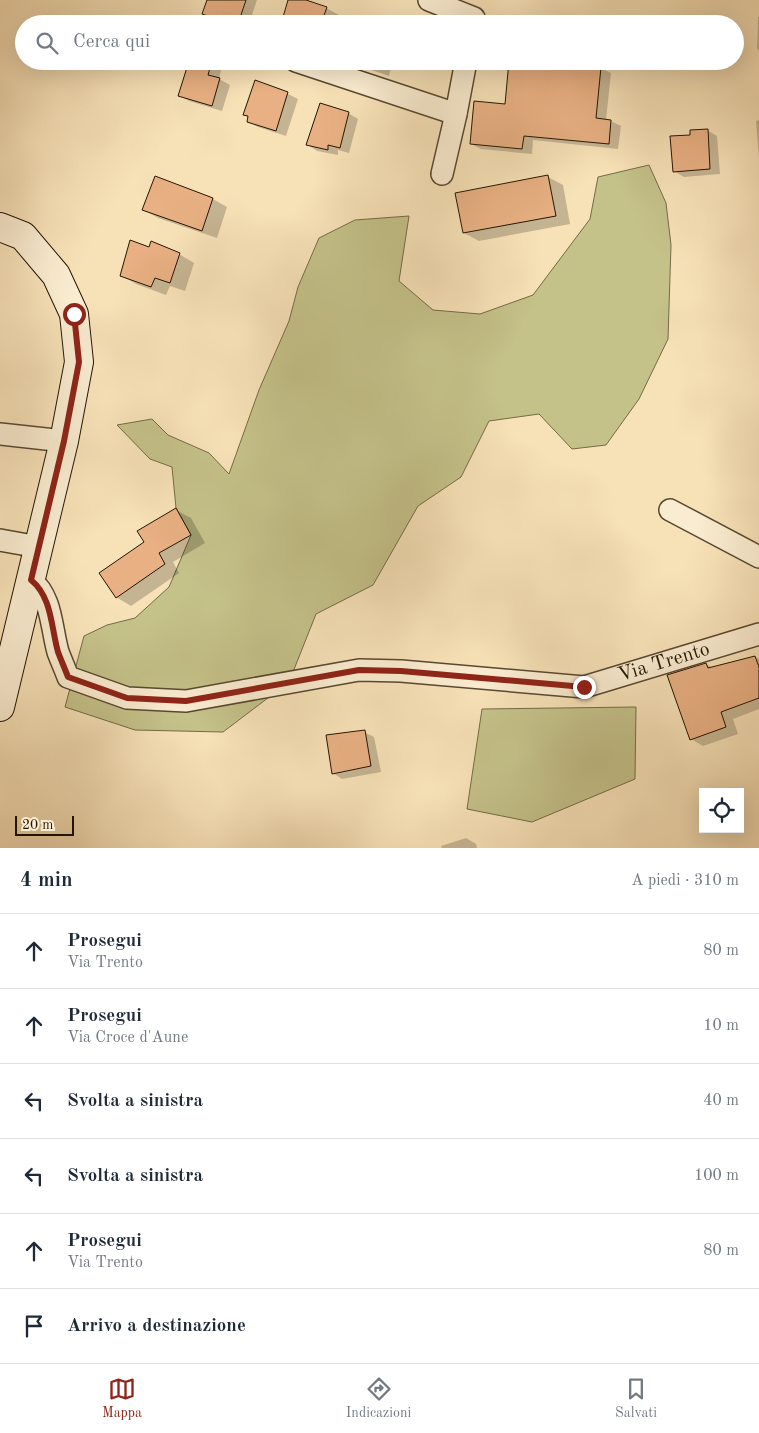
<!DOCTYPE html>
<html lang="it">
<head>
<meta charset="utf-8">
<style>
  :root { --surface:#fff; --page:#f6f6f7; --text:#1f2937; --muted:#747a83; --line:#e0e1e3; --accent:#8f2418 }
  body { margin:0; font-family:"Old Standard TT",serif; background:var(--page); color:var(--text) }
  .controls { position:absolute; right:15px; bottom:15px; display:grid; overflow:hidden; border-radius:0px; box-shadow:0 5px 20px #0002 }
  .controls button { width:45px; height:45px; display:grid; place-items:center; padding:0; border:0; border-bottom:1px solid var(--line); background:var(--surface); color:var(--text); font:25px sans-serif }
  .scale { position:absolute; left:15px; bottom:12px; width:59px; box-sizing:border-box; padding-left:5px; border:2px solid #241503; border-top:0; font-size:14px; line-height:18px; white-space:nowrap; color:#241503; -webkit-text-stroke:4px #faecd0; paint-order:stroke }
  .stop { position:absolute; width:15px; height:15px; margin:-11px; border:4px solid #8f2418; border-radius:50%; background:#fff }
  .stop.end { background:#8f2418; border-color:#fff; box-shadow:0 1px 5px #0008 }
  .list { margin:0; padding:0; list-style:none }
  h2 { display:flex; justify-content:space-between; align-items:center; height:65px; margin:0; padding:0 20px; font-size:21px }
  h2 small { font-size:16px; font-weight:400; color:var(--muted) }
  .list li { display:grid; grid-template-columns:32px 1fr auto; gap:15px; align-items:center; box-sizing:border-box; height:75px; padding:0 20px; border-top:1px solid var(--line) }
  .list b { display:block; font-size:19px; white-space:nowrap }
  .list p { margin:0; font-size:16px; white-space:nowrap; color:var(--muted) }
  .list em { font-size:16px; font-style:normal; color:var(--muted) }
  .icon { flex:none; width:28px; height:28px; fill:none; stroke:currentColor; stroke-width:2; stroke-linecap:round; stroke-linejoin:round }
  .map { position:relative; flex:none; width:759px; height:848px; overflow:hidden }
  .search { position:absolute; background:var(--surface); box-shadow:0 5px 20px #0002; left:15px; right:15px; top:15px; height:55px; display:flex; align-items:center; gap:12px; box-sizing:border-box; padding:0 18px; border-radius:28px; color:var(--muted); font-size:19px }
  .sheet { height:515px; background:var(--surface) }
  nav { display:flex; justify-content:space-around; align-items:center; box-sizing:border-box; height:70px; border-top:1px solid var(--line); background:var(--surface); font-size:14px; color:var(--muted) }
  nav a { display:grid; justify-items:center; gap:2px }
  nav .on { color:var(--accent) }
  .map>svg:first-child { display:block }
  .green { fill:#c4c189; stroke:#746b46 }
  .shadow { fill:#0003 }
  .building { fill:#e8b083; stroke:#241503 }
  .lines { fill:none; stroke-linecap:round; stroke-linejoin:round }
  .minor-casing { stroke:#594830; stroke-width:24 }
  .secondary-casing { stroke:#241503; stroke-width:30 }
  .minor { stroke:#faecd0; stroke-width:21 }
  .secondary { stroke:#faecd0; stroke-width:28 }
  .route { stroke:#8f2418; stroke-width:6 }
  .labels { text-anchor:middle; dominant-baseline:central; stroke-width:4.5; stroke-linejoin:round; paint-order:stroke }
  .street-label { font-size:20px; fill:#241503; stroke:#faecd0 }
</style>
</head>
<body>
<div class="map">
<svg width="759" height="848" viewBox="0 0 759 848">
  <rect width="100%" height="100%" fill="#f7e1b7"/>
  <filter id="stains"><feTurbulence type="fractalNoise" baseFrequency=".004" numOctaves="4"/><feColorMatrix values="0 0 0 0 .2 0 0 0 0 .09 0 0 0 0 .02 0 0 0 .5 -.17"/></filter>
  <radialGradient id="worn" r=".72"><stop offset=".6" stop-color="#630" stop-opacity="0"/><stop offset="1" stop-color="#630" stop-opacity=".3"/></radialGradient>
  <g class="green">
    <polygon points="649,165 666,203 671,245 668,339 639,399 606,445 572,449 539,414 489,421 461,477 418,506 373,585 316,614 289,682 223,732 135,730 65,707 84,636 107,625 135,618 169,587 191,535 176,508 172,467 150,459 117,425 152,419 168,435 209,453 229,474 259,390 289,321 298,287 319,238 355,220 409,216 399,281 433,310 480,314 533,295 590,219 598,177"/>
    <polygon points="636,707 635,779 532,822 467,809 482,709"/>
  </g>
  <g class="shadow">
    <polygon points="208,0 257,0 249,24 227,24 213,19 203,13"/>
    <polygon points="289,0 326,8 341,16 338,24 282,24"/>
    <polygon points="758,17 759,17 759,50 757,49"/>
    <polygon points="362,20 371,24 361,24"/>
    <polygon points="200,61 211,64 221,70 219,79 230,85 222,111 189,101 180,96"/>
    <polygon points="351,61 398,61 395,70 391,68 389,76 360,66"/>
    <polygon points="530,61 601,68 611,73 606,120 611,121 621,126 618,149 533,140 532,154 481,149 471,144 506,105"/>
    <polygon points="256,82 288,94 298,99 286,136 258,127 248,122 250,117 244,114"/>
    <polygon points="348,113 358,119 349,153 338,150 338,155 317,151 308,145"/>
    <polygon points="759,120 759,158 756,121"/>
    <polygon points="707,130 717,136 720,174 684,177 674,171 691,136"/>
    <polygon points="548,177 563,185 570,224 479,241 464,233"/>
    <polygon points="213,199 227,207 217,238 158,218 144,210"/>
    <polygon points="150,249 179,254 194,263 185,291 170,286 166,295 136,284 121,275"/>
    <polygon points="176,510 191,518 205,543 173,562 179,573 131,606 116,597"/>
    <polygon points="755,657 759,659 759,709 733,719 738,734 703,746 691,739 706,664 713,668"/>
    <polygon points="364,732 374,737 381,772 342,779 333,773"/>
    <polygon points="466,838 476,844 477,848 442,848 441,846"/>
  </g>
  <g class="building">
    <polygon points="207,0 246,0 238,24 230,24 202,14"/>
    <polygon points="288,0 306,0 327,7 321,24 281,24"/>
    <polygon points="189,61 212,61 208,75 220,78 212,106 178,96"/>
    <polygon points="509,61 544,61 601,67 596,118 611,120 609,144 524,136 522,149 470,144 474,101 505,104"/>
    <polygon points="255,80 288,92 276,131 247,122 248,116 243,115"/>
    <polygon points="320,103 349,112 340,148 328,145 328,150 306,145"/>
    <polygon points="708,129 710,169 673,172 670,136 690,135 690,130"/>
    <polygon points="548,175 556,216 463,233 455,193"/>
    <polygon points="155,176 213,198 202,231 142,210"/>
    <polygon points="130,240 149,247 151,241 180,253 170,283 155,278 151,287 120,276"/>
    <polygon points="176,508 191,535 159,553 165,564 116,598 99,573 144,542 137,531"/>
    <polygon points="755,656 759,667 759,698 721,712 726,727 690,740 667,675 706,663 708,668"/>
    <polygon points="365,730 371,766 332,774 326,735"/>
  </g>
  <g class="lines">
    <defs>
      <g id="minor">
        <polyline points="429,0 474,18"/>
        <polyline points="296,61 456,114"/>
        <polyline points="442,174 456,114 466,61"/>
        <polyline points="0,434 64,441"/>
        <polyline points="670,510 759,557"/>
        <polyline points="0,540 39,547"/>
        <path id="s1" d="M31,580C52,597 51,627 58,652C61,660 65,669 68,677L127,698L186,701L359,670L401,671L584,687L759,634"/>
      </g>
      <polyline id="secondary" points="0,227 23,236 56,275 74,314 79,362 64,441 0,707"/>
    </defs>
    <use href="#minor" class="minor-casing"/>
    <use href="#secondary" class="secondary-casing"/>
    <use href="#minor" class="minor"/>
    <use href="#secondary" class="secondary"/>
  </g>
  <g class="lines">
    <path class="route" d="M74,314L79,362L64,441L31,580C52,597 51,627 58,652C61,660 65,669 68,677L127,698L186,701L359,670L401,671L584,687"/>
  </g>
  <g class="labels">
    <g class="street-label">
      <text stroke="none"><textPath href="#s1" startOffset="712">Via Trento</textPath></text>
    </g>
  </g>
  <rect width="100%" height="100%" filter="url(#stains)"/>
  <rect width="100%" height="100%" fill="url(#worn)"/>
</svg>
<div class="controls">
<button><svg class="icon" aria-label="locate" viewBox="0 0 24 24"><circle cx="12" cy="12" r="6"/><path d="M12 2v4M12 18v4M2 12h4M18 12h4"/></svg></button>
</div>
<div class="scale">20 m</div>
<div class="stop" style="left:74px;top:314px"></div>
<div class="stop end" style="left:584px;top:687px"></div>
<div class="search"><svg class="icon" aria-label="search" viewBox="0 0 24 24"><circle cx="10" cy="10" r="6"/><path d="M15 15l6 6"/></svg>Cerca qui</div>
</div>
<section class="sheet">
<h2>4 min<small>A piedi · 310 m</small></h2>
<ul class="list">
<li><svg class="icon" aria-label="ahead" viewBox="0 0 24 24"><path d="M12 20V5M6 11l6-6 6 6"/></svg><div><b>Prosegui</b><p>Via Trento</p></div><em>80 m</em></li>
<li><svg class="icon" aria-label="ahead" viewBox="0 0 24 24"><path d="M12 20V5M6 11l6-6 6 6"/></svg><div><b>Prosegui</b><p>Via Croce d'Aune</p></div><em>10 m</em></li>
<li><svg class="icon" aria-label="left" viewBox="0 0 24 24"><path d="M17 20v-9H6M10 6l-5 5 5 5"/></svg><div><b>Svolta a sinistra</b></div><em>40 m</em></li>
<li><svg class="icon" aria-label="left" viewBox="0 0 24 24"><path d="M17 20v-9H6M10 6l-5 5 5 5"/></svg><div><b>Svolta a sinistra</b></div><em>100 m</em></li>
<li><svg class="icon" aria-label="ahead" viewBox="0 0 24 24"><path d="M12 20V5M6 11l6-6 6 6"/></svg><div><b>Prosegui</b><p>Via Trento</p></div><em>80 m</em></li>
<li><svg class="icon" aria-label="arrive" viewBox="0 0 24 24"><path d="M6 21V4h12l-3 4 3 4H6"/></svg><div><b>Arrivo a destinazione</b></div></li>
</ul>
</section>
<nav>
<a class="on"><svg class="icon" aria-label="map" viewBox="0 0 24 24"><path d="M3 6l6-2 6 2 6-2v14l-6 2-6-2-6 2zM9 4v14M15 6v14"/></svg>Mappa</a>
<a><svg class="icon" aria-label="directions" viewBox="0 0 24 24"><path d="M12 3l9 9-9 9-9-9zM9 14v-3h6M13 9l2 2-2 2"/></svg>Indicazioni</a>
<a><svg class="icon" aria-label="saved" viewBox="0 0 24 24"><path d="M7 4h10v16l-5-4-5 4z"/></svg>Salvati</a>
</nav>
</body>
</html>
